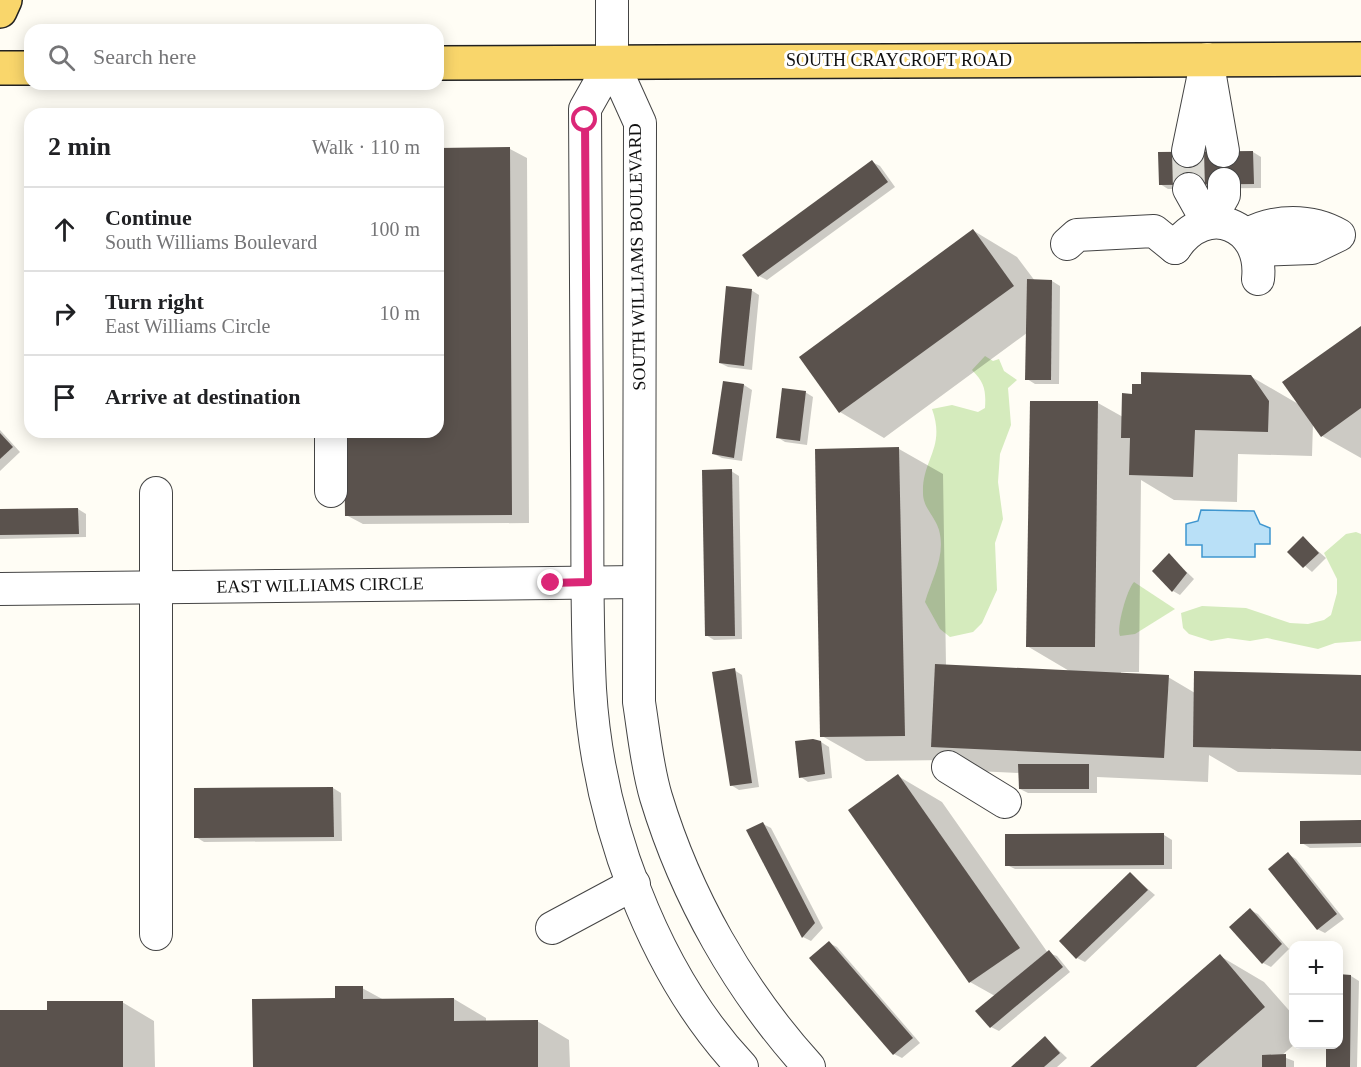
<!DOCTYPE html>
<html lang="en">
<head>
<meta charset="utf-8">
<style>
  :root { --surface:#fff; --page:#f2f2f2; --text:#202124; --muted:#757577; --line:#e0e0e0 }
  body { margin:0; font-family:"Times New Roman",serif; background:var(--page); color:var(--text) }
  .controls { position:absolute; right:18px; bottom:18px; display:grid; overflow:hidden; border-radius:12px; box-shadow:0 3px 15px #0003 }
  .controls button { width:54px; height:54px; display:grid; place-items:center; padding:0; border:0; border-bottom:2px solid var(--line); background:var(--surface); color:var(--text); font:30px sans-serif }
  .stop { position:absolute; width:18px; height:18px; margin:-14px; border:4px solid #db2777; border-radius:50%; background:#fff }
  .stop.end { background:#db2777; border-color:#fff; box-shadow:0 2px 6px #0008 }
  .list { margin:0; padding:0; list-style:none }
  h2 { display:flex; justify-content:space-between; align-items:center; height:78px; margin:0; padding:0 24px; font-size:26px }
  h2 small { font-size:20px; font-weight:400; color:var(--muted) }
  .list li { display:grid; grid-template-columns:39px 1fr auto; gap:18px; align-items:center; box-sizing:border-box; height:84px; padding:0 24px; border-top:2px solid var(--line) }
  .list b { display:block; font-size:22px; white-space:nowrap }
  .list p { margin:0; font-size:20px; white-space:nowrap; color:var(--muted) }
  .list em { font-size:20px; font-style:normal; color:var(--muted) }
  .icon { flex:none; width:33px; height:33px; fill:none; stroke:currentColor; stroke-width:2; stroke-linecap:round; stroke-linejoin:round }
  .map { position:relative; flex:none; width:1361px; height:1067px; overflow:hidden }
  .search { position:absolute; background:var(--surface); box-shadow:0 3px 15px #0003; left:24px; top:24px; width:420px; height:66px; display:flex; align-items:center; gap:15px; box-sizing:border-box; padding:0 21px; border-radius:18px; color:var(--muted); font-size:22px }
  .panel { position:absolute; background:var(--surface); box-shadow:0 3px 15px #0003; left:24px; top:108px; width:420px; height:330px; border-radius:18px }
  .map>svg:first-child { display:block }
  .green { fill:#d5ebbd }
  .water { fill:#b9e0f7; stroke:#3f96cf; stroke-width:1.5 }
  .shadow { fill:#0003 }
  .building { fill:#5a524d }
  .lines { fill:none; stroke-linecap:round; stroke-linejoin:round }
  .minor-tunnel { stroke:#dbdad3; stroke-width:32; stroke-dasharray:32 16; stroke-linecap:butt }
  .minor-casing { stroke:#444; stroke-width:34 }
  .major-casing { stroke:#222; stroke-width:36 }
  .minor { stroke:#fff; stroke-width:32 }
  .major { stroke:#f9d66b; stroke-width:33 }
  .route { stroke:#db2777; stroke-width:8 }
  .labels { text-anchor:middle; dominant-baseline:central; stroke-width:6; stroke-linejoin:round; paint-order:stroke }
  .street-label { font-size:18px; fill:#111; stroke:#fff }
</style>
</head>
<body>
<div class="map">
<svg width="1361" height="1067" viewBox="0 0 1361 1067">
  <rect width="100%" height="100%" fill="#fffdf5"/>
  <g class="green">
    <path d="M985,356L993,361L999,359L1004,371L1017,380L1008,388L1011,425L1000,454L998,482L1003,519L995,543L997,590L982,623L973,632L950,637L940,629L925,602C932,578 946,556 939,530C935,516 923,508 923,493C922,459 946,448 932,409L952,405L978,412L985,408C986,391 985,383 972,370Z"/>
    <polygon points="1356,532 1361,534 1361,641 1335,643 1318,649 1267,638 1250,641 1228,638 1211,641 1189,634 1183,628 1181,613 1202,606 1246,608 1290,623 1308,624 1324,620 1331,615 1337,593 1337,579 1324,553 1346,534"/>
    <path d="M1134,582L1175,609L1135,634L1120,636C1116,628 1127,589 1134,582Z"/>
  </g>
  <polygon class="water" points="1201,510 1254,511 1260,524 1270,528 1270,544 1255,544 1255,557 1202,557 1202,545 1186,545 1186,524 1198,521"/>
  <g class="shadow">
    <polygon points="438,149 510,149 527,158 529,523 363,524 346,515 438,432"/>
    <polygon points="1253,152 1261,157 1261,188 1168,189 1160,184"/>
    <polygon points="872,162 880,166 895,187 767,280 759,276"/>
    <polygon points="974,231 1017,257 1035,281 1052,281 1060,286 1059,384 1035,384 1027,379 1027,333 884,438 840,412 801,357"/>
    <polygon points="751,290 759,295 752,370 728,367 720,363"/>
    <polygon points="1361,328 1361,458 1322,436 1313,423 1312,456 1238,454 1237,502 1174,500 1141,480 1139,672 1121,672 1121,674 1168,677 1195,693 1361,677 1361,775 1238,772 1209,755 1208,782 1097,777 1097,793 1028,793 1020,789 1020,773 976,771 948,760 866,761 822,736 899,449 943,474 946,666 1071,672 1027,646 1098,403 1123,417 1134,395 1250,376 1300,405"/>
    <polygon points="724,382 744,385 752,390 742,461 722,458 714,454"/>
    <polygon points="805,392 813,397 807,445 785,442 777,437"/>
    <polygon points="0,430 20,452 0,471"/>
    <polygon points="236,432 252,432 246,438"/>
    <polygon points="731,471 739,476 742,639 714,640 706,635"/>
    <polygon points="78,509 86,514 86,537 0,539 0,511"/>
    <polygon points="1303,538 1326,558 1312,572 1289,552"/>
    <polygon points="1169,555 1194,579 1180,595 1173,591"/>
    <polygon points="734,670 742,675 759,787 739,790 731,785"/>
    <polygon points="821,742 829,747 832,778 808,782 801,777"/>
    <polygon points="898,776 942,802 1048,953 1057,956 1070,972 999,1031 991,1027 995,996 970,982 850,810"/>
    <polygon points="333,788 341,793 342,841 204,842 196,837 196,789"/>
    <polygon points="1361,822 1361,847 1310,848 1302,843"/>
    <polygon points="763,824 771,828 823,928 811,941 803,937 748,831"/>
    <polygon points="1164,835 1172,840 1172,869 1015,869 1007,865"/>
    <polygon points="1288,854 1296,859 1344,919 1325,933 1317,929"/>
    <polygon points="1130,874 1155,895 1085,962 1077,958"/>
    <polygon points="1250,910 1258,914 1289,949 1271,967 1263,963"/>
    <polygon points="829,943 837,947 920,1043 902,1058 894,1054"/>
    <polygon points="1220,956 1264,982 1294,1016 1295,1044 1281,1056 1294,1061 1294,1067 1092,1067"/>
    <polygon points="1351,976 1359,981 1357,1067 1328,1067 1338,1044"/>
    <polygon points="362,988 384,1000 454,999 486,1018 486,1022 537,1021 569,1040 570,1067 254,1067 337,1000"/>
    <polygon points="122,1002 154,1021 155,1067 0,1067 0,1012 49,1012"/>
    <polygon points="1046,1038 1067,1058 1057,1067 1013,1067"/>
  </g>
  <g class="building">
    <polygon points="510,147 512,515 345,516 344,432 438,432 438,148"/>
    <polygon points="1253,151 1254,184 1159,185 1158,152"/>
    <polygon points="872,160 888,182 758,277 742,255"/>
    <polygon points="973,229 1014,286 839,413 799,357"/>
    <polygon points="1027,279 1052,280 1051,380 1025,380"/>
    <polygon points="726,286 752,289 744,366 719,363"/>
    <polygon points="1361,326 1361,408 1321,437 1282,382"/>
    <polygon points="1141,372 1251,375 1269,401 1268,432 1195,430 1193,477 1129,475 1130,438 1121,438 1122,393 1132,394 1132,384 1141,384"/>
    <polygon points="723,381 744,384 734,458 712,454"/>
    <polygon points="782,388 806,391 800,441 776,438"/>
    <polygon points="1030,401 1098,401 1095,647 1026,647"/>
    <polygon points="0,433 13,447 0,459"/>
    <polygon points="899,447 905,736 820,737 815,449"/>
    <polygon points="732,469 735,636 705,636 702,470"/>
    <polygon points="78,508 79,534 0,535 0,509"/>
    <polygon points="1303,536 1319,553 1303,568 1287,552"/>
    <polygon points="1169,553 1187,573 1172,592 1152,571"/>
    <polygon points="935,664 1169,675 1164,758 931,747"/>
    <polygon points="735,668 752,783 730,786 712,672"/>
    <polygon points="1194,671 1361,675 1361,751 1193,747"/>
    <polygon points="813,739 821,741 825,774 799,778 795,741"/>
    <polygon points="1018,764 1089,764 1089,789 1019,789"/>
    <polygon points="898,774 1020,948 969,983 848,810"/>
    <polygon points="333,787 334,837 194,838 194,788"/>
    <polygon points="1361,820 1361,843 1300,844 1300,821"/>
    <polygon points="763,822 815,923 802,938 746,830"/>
    <polygon points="1164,833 1164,865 1005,866 1005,834"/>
    <polygon points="1288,852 1337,914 1317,930 1268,869"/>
    <polygon points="1130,872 1148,890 1076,959 1059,941"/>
    <polygon points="1250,908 1282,944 1262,964 1229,927"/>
    <polygon points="829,941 913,1038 893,1055 809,958"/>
    <polygon points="1049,950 1063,967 990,1028 975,1011"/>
    <polygon points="1220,954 1265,1007 1196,1067 1090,1067"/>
    <polygon points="1338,974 1351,975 1350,1067 1326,1067 1326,1044 1338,1044"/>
    <polygon points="335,986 363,986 363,999 454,998 454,1021 538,1020 538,1067 253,1067 252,999 335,998"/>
    <polygon points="47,1001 123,1001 123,1067 0,1067 0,1010 47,1010"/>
    <polygon points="1045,1036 1060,1053 1044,1067 1011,1067"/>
    <polygon points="1286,1054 1286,1067 1262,1067 1262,1055"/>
  </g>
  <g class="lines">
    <polyline class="minor-tunnel" points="1188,151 1189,189"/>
    <defs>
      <g id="minor">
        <polyline points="612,0 612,61"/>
        <polyline points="1188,151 1207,59 1223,151"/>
        <polyline points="1189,189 1208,223 1224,195 1224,184"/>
        <path d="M1246,235C1275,219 1311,219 1339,235L1312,248L1257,250"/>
        <polyline points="1067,244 1077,235 1154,231 1175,248"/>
        <path d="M1175,248C1206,201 1264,224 1258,279"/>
        <polyline points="331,432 331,491"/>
        <polyline points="156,493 156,934"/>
        <polyline points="0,589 639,582"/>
        <polyline points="948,767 1005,802"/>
        <polyline points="552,928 634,884"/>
        <path d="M742,1067C652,971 598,820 590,689C586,611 588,532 587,454C586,339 585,224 585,109L612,61L640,123L639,702C644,734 647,767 656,797C686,896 739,990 809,1067"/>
      </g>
      <g id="major">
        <polyline points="0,11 5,0"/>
        <polyline points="438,63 1361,59"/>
        <polyline points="0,68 30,68"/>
      </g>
    </defs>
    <use href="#minor" class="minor-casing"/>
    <use href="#major" class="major-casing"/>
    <use href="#minor" class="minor"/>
    <use href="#major" class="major"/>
  </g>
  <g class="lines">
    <polyline class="route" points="551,583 588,582 585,120"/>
  </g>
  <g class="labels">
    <g class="street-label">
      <text x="899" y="60">SOUTH CRAYCROFT ROAD</text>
      <text transform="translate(637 257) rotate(-91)">SOUTH WILLIAMS BOULEVARD</text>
      <text transform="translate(320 585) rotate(-1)">EAST WILLIAMS CIRCLE</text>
    </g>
  </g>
</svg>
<div class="controls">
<button>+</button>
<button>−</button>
</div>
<div class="stop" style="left:585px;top:120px"></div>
<div class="stop end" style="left:551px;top:583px"></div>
<div class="search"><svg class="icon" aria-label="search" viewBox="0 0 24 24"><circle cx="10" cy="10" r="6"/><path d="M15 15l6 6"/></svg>Search here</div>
<section class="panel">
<h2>2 min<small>Walk · 110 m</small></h2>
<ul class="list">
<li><svg class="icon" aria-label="ahead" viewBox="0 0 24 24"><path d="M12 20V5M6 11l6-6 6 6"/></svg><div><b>Continue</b><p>South Williams Boulevard</p></div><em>100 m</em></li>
<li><svg class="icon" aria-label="right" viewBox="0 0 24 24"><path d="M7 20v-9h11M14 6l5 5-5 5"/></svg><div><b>Turn right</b><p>East Williams Circle</p></div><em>10 m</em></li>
<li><svg class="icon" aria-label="arrive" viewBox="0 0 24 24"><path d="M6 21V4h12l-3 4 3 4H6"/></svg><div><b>Arrive at destination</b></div></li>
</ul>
</section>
</div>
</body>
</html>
